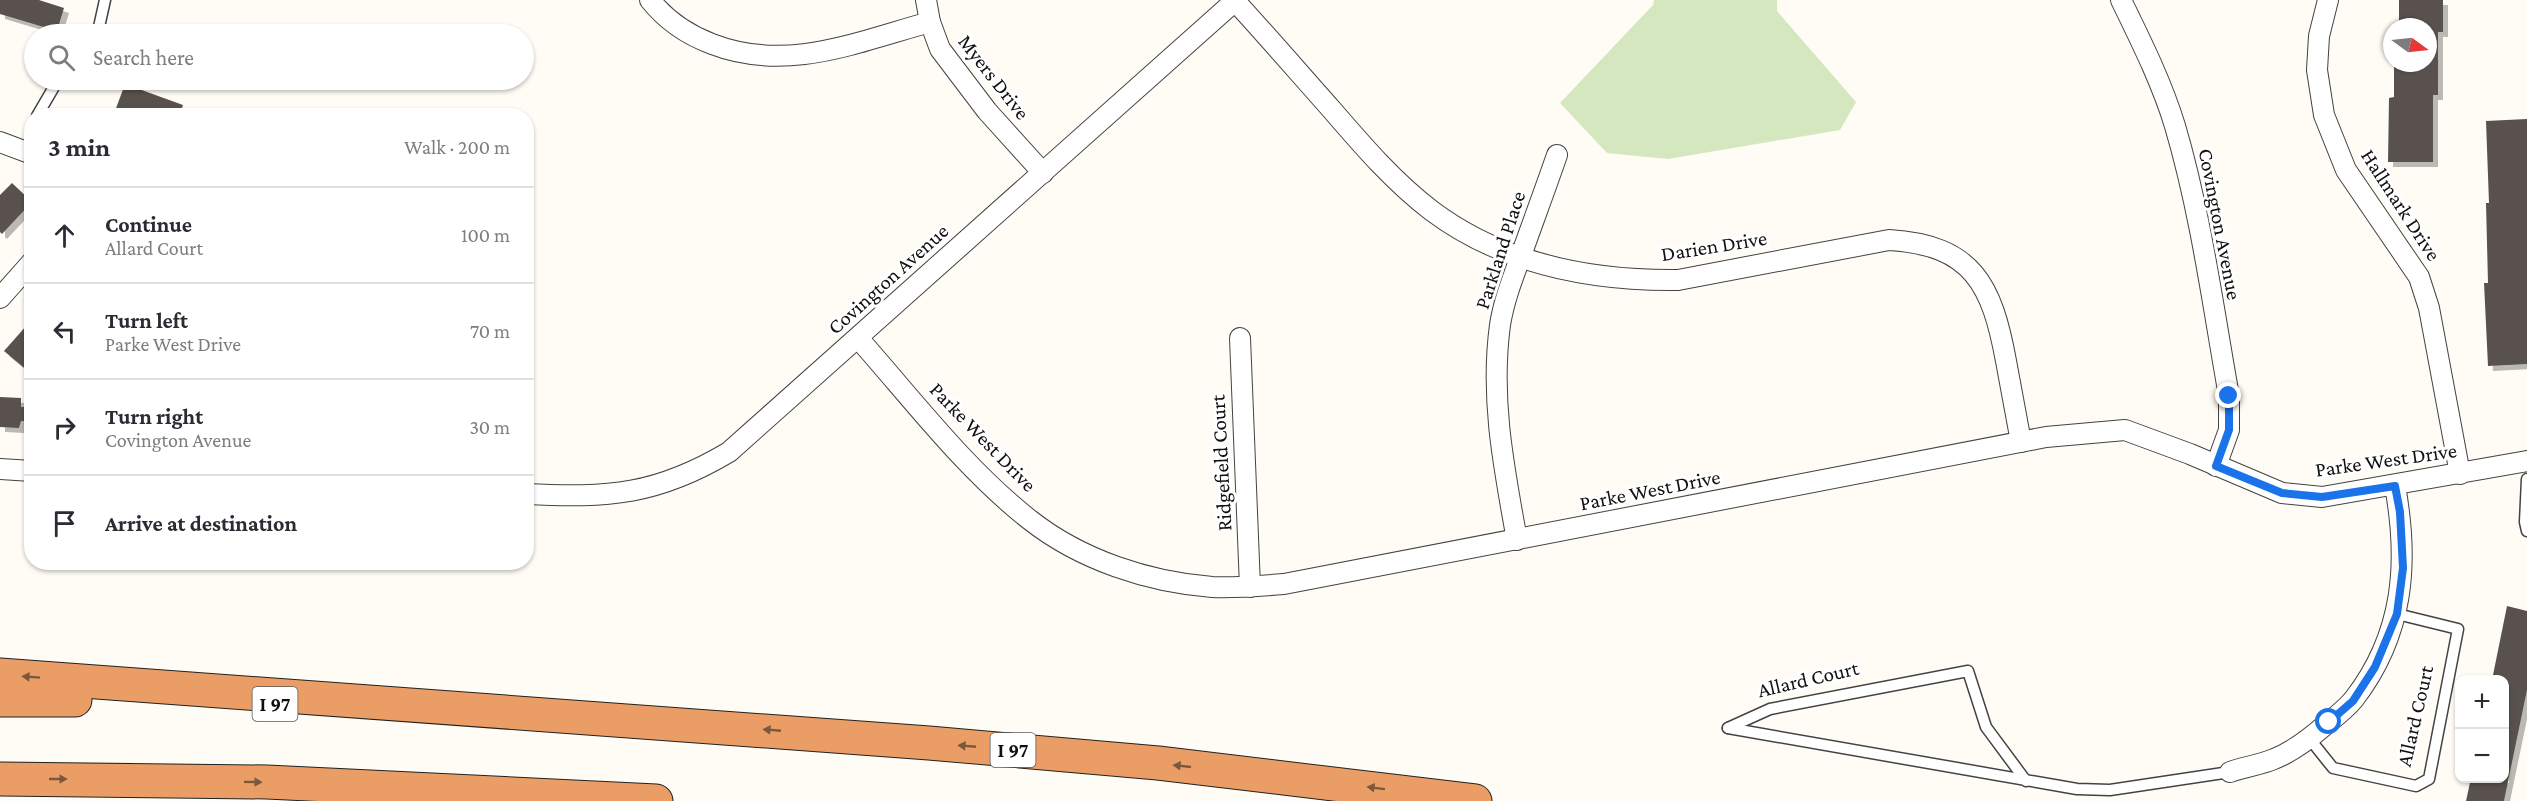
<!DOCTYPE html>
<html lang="en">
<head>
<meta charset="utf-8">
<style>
  :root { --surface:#fff; --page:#f7f7f7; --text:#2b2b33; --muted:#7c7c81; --line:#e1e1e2 }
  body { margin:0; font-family:"Crimson Pro",serif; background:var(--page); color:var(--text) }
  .controls { position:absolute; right:18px; bottom:18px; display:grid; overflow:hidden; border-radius:12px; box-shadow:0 2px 4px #0004 }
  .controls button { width:54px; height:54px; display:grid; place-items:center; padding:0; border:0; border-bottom:2px solid var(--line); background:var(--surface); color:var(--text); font:30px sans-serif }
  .compass { position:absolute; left:2383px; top:18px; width:54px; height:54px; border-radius:50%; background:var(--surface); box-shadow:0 2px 4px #0004; rotate:105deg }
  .stop { position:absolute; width:18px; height:18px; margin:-14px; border:4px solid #1a73e8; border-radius:50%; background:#fff }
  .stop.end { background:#1a73e8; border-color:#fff; box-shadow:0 2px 6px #0008 }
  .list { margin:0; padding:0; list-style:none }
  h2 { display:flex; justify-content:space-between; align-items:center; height:78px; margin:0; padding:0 24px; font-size:26px }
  h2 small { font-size:20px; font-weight:400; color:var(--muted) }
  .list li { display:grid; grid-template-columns:39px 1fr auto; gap:18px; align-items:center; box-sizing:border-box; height:96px; padding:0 24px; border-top:2px solid var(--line) }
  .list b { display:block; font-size:22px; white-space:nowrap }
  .list p { margin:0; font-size:20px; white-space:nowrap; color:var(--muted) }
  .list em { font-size:20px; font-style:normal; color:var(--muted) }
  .icon { flex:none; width:33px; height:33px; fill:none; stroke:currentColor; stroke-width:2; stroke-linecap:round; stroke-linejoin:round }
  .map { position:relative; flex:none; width:2527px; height:801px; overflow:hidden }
  .search { position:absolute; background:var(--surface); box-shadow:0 2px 4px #0004; left:24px; top:24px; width:510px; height:66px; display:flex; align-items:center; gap:15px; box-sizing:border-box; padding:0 21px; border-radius:33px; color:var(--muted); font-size:22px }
  .panel { position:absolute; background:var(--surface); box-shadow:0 2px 4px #0004; left:24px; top:108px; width:510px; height:462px; border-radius:24px }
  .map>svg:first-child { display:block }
  .green { fill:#d5e7bf }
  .building { fill:#58514d; filter:url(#shadow) }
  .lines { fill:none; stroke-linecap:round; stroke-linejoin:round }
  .lane-casing { stroke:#434343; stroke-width:13 }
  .street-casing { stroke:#434343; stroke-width:22 }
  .highway-casing { stroke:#212121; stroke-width:35 }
  .lane { stroke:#fff; stroke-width:10 }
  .street { stroke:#fff; stroke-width:20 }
  .highway { stroke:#ea9e66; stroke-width:33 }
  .oneway { fill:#7d573b }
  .route { stroke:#1a73e8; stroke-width:8 }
  .labels { text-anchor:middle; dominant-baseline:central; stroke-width:6; stroke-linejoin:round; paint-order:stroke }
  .shield { fill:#fff; stroke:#585858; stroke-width:1.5 }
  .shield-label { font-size:20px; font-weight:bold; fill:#101010 }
  .street-label { font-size:21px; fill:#101010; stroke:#fff }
</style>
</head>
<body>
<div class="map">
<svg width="2527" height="801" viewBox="0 0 2527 801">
  <defs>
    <filter id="shadow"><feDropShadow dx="5" dy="5" stdDeviation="0" flood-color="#0004"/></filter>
  </defs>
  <rect width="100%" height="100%" fill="#fefcf4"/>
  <polygon class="green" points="1654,0 1777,0 1777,11 1856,102 1840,130 1668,159 1607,153 1560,103 1653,5"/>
  <g class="building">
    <polygon points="0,0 39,0 64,8 57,31 0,14"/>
    <polygon points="2399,0 2443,0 2443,32 2438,32 2438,95 2433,95 2433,162 2388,162 2389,98 2394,97 2394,63 2428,63 2428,27 2399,27"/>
    <polygon points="125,84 183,105 179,116 129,116 115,111"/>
    <polygon points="2527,119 2527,364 2488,366 2484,283 2488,283 2486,203 2489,203 2486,121"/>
    <polygon points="12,183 32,202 2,234 0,232 0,195"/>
    <polygon points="27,325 32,328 32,367 28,371 4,351"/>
    <polygon points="0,397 21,398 21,407 32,407 32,422 21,421 19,428 0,427"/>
    <polygon points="2507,606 2527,611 2527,690 2504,801 2466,801 2471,778 2504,778 2504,680 2492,680"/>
  </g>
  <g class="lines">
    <defs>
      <g id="lane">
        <polyline points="92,34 99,27 105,0"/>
        <polyline points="37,116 58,80"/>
        <polyline points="2527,479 2525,522 2527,531"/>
        <polyline points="1728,728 2077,789 2110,790 2230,772"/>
        <polyline points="1728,728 1770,709 1968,671 1986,727 2026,781"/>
        <polyline points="2309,738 2333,768 2416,786 2429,779 2458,629 2397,614"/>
      </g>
      <g id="street">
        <path d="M650,0C666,20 688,35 712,44C787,73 857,42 930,22"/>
        <polyline points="926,0 930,22 940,49 987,111 1043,173"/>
        <path d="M2121,0C2141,41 2162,83 2175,126C2201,214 2213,307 2229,396V430L2216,466"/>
        <polyline points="2328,0 2319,36 2317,70 2324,115 2346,170 2419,277 2429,308 2460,474"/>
        <path d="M1235,1C1268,37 1300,74 1332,110C1363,146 1394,182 1432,211C1503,264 1592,281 1678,280L1889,240C1973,245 1992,285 2006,361C2011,388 2016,415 2021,442"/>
        <polyline points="0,142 32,154"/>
        <polyline points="0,298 32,262"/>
        <path d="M858,338C913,400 965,469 1030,520C1081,560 1148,582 1212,587C1236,588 1260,586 1284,584L2046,437L2125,430L2190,454L2282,493L2322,497L2527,461"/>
        <polyline points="1240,338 1250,587"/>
        <polyline points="0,469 32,471"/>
        <path d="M526,494C609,498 657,495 729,452L1236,0"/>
        <path d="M1517,540C1504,468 1490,399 1500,325C1504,299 1514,275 1523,250C1534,219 1546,187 1557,155"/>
        <path d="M2230,772C2244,767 2260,765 2274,759C2292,752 2309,739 2324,726C2334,718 2346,709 2354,699C2404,634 2409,563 2395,486"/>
      </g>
      <g id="highway">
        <polyline points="0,675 929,743 1158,763 1475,801"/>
        <polyline points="0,700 75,700"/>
        <polyline points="0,779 267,782 656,801"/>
      </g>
    </defs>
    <use href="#lane" class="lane-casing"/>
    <use href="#street" class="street-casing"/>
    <use href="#highway" class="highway-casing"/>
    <use href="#lane" class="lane"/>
    <use href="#street" class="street"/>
    <use href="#highway" class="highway"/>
  </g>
  <defs><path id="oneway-solid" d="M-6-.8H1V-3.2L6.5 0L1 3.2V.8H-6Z" transform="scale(1.5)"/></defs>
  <g class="oneway">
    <use href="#oneway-solid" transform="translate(31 677) rotate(-176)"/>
    <use href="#oneway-solid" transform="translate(772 730) rotate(-175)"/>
    <use href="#oneway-solid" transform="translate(967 746) rotate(-175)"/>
    <use href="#oneway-solid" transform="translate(1182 766) rotate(-174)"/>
    <use href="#oneway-solid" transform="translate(58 779)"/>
    <use href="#oneway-solid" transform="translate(253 782) rotate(1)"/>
    <use href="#oneway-solid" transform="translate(1376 788) rotate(-173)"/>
  </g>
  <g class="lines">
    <polyline class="route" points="2229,396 2229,430 2216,466 2282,493 2322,497 2395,486 2400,512 2403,568 2397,614 2375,667 2353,701 2329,722"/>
  </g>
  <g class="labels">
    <g class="shield">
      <rect x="252.5" y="687" width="45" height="34" rx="4.5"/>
      <rect x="990.5" y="733" width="45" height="34" rx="4.5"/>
    </g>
    <g class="shield-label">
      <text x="275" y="704">I 97</text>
      <text x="1013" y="750">I 97</text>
    </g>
    <g class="street-label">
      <text transform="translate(994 77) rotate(52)">Myers Drive</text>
      <text transform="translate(2401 205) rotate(57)">Hallmark Drive</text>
      <text transform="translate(2220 224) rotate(79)">Covington Avenue</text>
      <text transform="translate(1714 246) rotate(-9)">Darien Drive</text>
      <text transform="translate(1500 250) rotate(-72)">Parkland Place</text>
      <text transform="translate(888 279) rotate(-42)">Covington Avenue</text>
      <text transform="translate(983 437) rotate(46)">Parke West Drive</text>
      <text transform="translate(2386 460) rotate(-8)">Parke West Drive</text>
      <text transform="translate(1221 463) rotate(-93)">Ridgefield Court</text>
      <text transform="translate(1650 490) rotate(-11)">Parke West Drive</text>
      <text transform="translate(1808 679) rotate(-13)">Allard Court</text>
      <text transform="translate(2415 716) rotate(-77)">Allard Court</text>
    </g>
  </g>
</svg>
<div class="controls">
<button>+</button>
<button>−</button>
</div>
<svg class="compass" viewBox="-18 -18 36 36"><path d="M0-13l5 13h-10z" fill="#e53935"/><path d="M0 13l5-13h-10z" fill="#7c7c81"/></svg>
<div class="stop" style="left:2329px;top:722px"></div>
<div class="stop end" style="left:2229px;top:396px"></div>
<div class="search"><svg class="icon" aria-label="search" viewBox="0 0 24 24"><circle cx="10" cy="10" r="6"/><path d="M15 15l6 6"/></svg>Search here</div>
<section class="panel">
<h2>3 min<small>Walk · 200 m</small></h2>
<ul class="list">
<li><svg class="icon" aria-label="ahead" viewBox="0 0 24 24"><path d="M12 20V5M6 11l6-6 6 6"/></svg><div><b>Continue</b><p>Allard Court</p></div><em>100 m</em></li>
<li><svg class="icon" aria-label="left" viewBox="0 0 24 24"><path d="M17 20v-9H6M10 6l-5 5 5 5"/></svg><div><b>Turn left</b><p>Parke West Drive</p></div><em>70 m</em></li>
<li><svg class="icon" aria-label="right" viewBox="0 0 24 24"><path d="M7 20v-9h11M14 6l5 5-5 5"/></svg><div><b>Turn right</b><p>Covington Avenue</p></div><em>30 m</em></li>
<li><svg class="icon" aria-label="arrive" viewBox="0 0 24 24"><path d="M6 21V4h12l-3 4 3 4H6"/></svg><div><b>Arrive at destination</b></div></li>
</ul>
</section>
</div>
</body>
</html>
